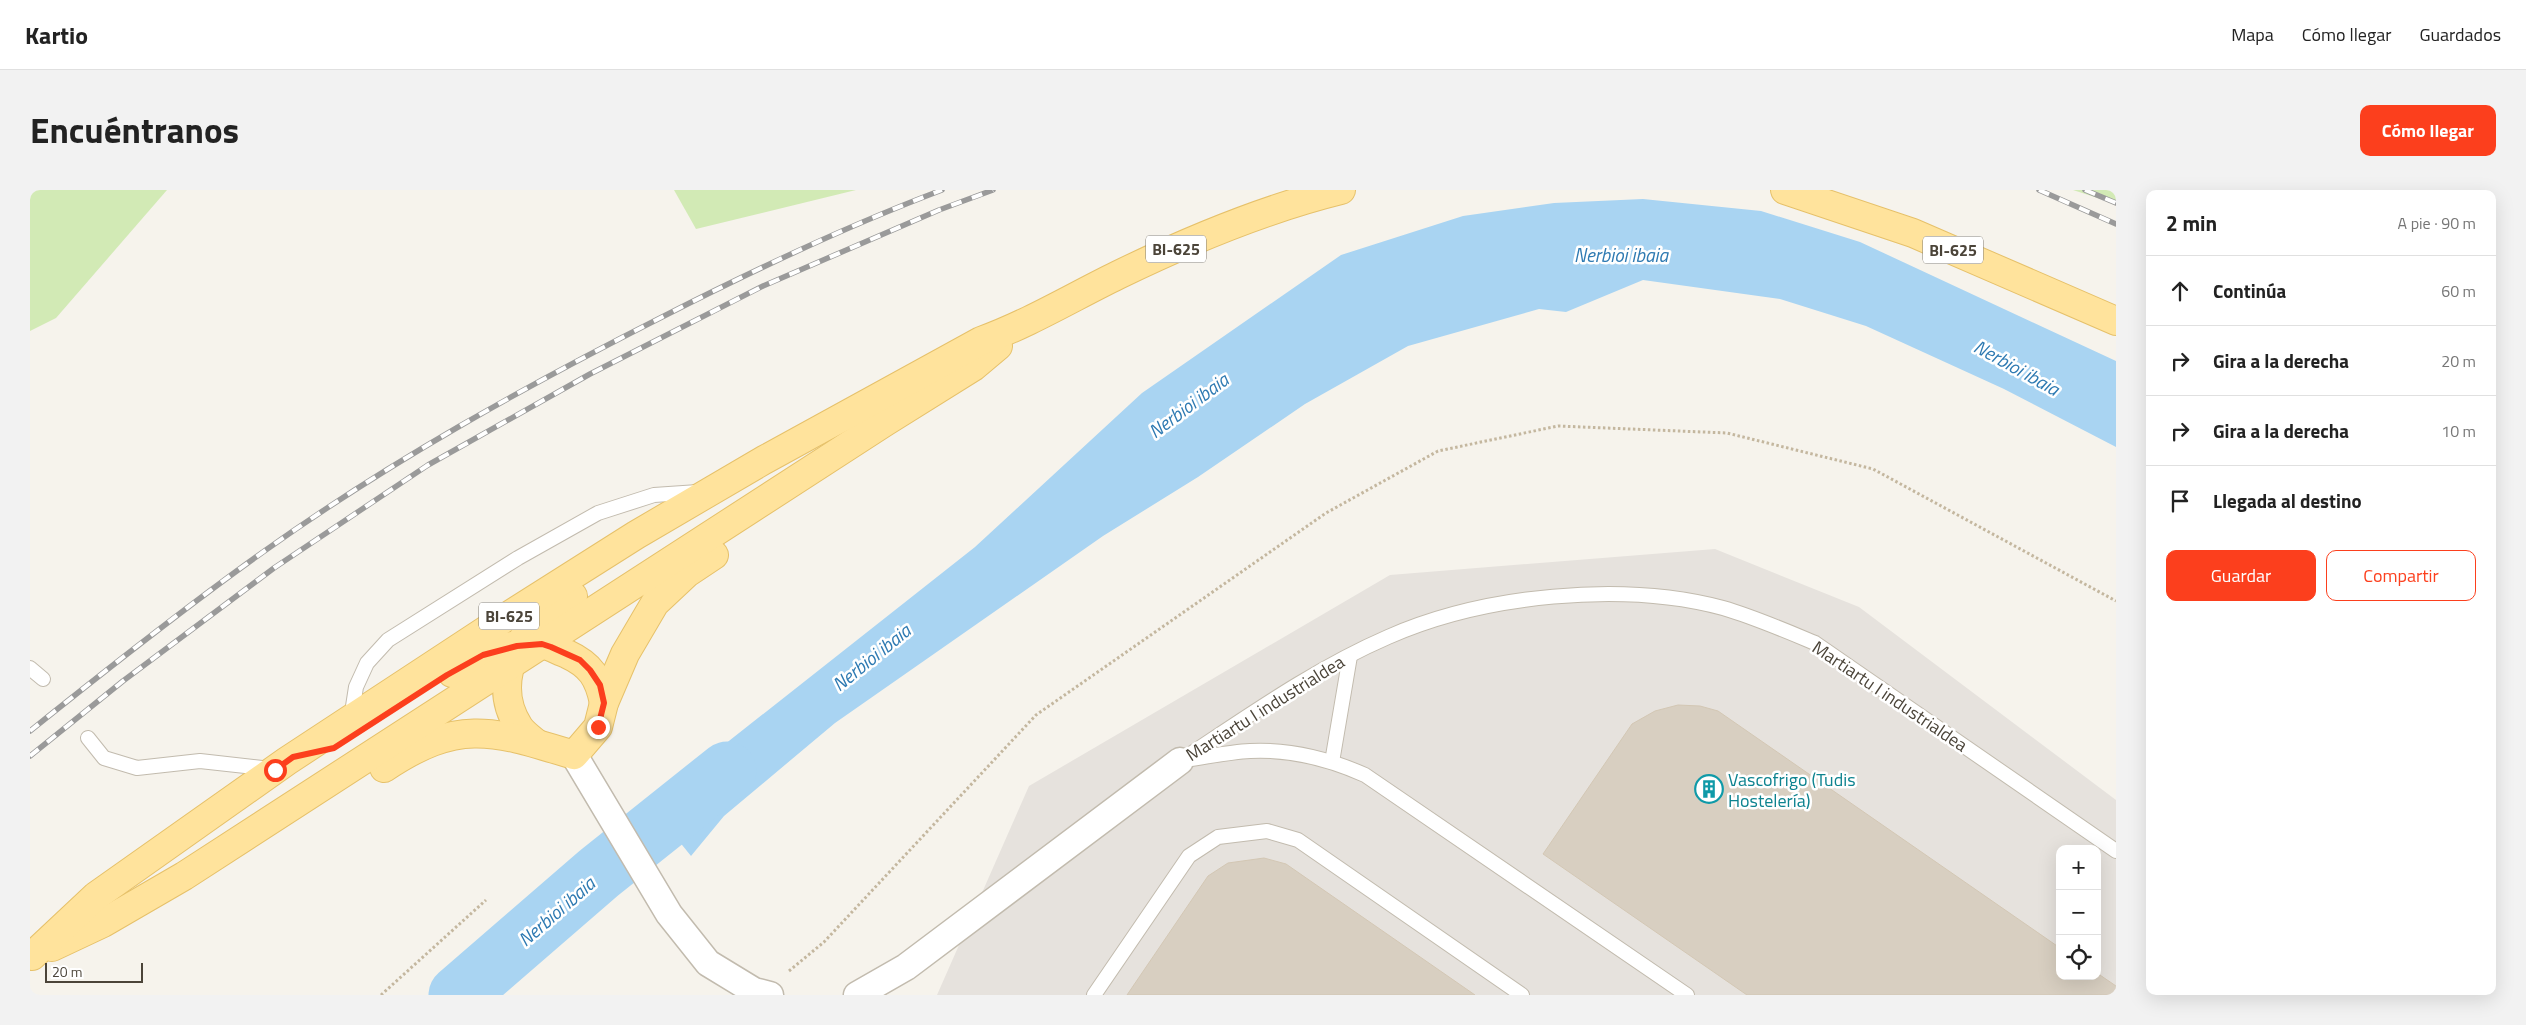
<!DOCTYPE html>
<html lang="es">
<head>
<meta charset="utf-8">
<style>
  :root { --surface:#fff; --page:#f2f2f2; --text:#222; --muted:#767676; --line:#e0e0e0; --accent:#fc3f1d }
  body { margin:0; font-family:"Titillium Web",sans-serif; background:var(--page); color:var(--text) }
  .controls { position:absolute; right:15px; bottom:15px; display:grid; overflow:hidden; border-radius:10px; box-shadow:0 5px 20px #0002 }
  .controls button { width:45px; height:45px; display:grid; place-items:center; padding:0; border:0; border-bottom:1px solid var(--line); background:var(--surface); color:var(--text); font:25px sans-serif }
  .scale { position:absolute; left:15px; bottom:12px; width:98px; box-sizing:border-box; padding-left:5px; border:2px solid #4b4439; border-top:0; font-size:14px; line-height:18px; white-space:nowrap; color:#4b4439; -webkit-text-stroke:4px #fff; paint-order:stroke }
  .stop { position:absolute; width:15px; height:15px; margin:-11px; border:4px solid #fc3f1d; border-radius:50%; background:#fff }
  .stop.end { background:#fc3f1d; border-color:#fff; box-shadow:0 1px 5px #0008 }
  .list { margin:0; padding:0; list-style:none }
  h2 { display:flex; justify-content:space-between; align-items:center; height:65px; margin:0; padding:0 20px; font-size:21px }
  h2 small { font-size:16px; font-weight:400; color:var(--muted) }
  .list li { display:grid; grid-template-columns:32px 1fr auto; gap:15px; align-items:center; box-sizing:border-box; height:70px; padding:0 20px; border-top:1px solid var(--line) }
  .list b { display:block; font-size:19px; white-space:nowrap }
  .list em { font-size:16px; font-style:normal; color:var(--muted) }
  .actions { display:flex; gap:10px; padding:15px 20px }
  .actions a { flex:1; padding:11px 0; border:1px solid var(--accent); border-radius:10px; text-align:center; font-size:18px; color:var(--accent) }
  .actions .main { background:var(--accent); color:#fff }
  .icon { flex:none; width:28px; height:28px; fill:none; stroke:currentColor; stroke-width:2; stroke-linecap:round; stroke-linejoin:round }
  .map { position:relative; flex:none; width:2086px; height:805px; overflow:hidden; border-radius:10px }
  header { display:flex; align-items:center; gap:30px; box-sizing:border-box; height:70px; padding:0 25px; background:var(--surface); border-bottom:1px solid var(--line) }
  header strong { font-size:24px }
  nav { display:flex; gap:28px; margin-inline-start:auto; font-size:18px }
  .intro { display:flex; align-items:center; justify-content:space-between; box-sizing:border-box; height:120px; padding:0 30px }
  h1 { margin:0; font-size:35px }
  .button { padding:12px 22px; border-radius:10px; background:var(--accent); color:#fff; font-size:18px; font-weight:700 }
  main { display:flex; gap:30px; padding:0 30px }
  aside { flex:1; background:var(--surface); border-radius:10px; box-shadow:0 5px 20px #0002 }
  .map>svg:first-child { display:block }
  .industrial { fill:#e6e2dd; fill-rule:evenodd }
  .green { fill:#d2eab5 }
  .water { fill:#a9d4f2 }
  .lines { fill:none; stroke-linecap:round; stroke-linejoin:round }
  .river { stroke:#a9d4f2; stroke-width:59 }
  .building { fill:#d8cfc1; stroke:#d3c7b4 }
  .service-casing { stroke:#c2bbae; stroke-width:16 }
  .minor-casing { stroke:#c2bbae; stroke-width:29 }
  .primary-casing { stroke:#e6c16a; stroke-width:30 }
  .path { stroke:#c4b79f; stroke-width:3; stroke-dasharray:2.5 2.5; stroke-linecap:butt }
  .service { stroke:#fff; stroke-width:14 }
  .minor { stroke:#fff; stroke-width:26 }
  .primary { stroke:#ffe39c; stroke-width:28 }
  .rail-casing { stroke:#9a9a9a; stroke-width:5.5 }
  .rail { stroke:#fff; stroke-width:4; stroke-dasharray:11; stroke-linecap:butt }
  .route { stroke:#fc3f1d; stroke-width:6 }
  .labels { text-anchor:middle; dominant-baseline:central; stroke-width:5; stroke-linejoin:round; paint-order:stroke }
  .shield { fill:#fff; stroke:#817c74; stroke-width:1 }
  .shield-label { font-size:16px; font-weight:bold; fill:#4b4439 }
  .street-label { font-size:18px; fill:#4b4439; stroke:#fff }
  .culture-label { font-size:18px; fill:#0d838f; stroke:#fff; text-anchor:start }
  .water-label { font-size:19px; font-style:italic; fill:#2e7ab2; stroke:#fff }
</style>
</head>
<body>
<header>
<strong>Kartio</strong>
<nav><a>Mapa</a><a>Cómo llegar</a><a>Guardados</a></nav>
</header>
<div class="intro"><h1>Encuéntranos</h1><a class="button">Cómo llegar</a></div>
<main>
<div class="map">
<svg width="2086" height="805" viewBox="0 0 2086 805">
  <rect width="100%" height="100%" fill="#f6f3ec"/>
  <path class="industrial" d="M1685,359L1829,417L2086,610V805H907L999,596L1360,385ZM2030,659H2067V786H2030Z"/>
  <g class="green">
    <polygon points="0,0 137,0 26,128 0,141"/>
    <polygon points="644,0 826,0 666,39"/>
    <polygon points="2043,0 2086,0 2086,14"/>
  </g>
  <polygon class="water" points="1613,9 1731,21 1830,52 2086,171 2086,257 1974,199 1836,136 1750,109 1613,90 1536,122 1509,119 1378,156 1275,214 1168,287 1073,346 805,533 694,626 661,666 619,614 945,357 1112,203 1311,65 1433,26 1524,13"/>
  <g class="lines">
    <polyline class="river" points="428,805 569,683 697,581"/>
  </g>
  <g class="building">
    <polygon points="1648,515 1670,516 1688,521 2030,758 2030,786 2067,786 2067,783 2086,796 2086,805 1717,805 1513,664 1602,534 1625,521"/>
    <polygon points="1234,668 1256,674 1445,805 1097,805 1178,686 1198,673"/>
  </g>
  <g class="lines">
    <defs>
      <g id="service">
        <polyline points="0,478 13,489"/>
        <polyline points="321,529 326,497 337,473 358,450 488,368 568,323 624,305 668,302"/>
        <polyline points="58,548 74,568 107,578 170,571 241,579"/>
        <path d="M1155,570C1177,567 1199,562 1220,561C1261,559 1299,569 1335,585L1657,805"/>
        <path d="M1150,571C1217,527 1284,479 1358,447C1453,405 1592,391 1693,418C1724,427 1754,440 1785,453L2086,661"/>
        <polyline points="1302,572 1320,466"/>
        <polyline points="1064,805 1159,666 1188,647 1237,641 1268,650 1492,805"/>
      </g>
      <g id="minor">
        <polyline points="544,565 639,724 678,773 724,801 740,805"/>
        <polyline points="827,805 876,777 1150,571"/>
      </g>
      <g id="primary">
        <polyline points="1755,0 1883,43 2086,131"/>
        <path d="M422,483C448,468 480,450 512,454C520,456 529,461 537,464C561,475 569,488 574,513"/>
        <path d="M506,553C500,548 493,543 489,537C465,500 480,459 508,431C517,421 532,414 543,406"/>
        <path d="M354,578C429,528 462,540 544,565L568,537L574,513L595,464L625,413L657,383L684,365"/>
        <polyline points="22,757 73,733 154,686 855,232 943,177 968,156"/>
        <path d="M2,766L66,706L257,571L467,433L606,345L734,270L951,151C1000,133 1041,108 1088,85C1160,50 1234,19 1311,0"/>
      </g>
    </defs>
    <use href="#service" class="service-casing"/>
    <use href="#minor" class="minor-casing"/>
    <use href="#primary" class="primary-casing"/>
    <g class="path">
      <polyline points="759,781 794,752 1006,525 1296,323 1408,261 1528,236 1697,243 1843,279 2086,411"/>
      <polyline points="351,805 456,710"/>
    </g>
    <use href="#service" class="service"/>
    <use href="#minor" class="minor"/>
    <use href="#primary" class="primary"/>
    <defs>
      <g id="rail">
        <polyline points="2009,0 2086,34"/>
        <polyline points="2055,0 2086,13"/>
        <path d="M0,541C76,480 153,419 233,362C359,272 496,196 634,126C724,80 817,36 912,0"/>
        <polyline points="0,566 93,491 244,378 398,275 560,184 733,96 909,20 963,0"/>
      </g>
    </defs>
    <use href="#rail" class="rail-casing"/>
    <use href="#rail" class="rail"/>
  </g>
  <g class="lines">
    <polyline class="route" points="245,580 263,567 304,558 417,485 453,465 487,456 512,454 521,457 550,470 560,480 570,495 574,513 568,537"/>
  </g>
  <defs>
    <symbol id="building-ring" viewBox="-11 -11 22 22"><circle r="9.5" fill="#fff" stroke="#0f9aa8" stroke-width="1.5"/><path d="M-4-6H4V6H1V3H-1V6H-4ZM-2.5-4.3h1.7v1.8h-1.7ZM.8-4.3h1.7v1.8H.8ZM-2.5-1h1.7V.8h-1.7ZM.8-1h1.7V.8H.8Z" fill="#0f9aa8"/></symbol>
  </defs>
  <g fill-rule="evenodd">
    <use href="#building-ring" x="1663" y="583" width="32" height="32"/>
  </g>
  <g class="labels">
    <g class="shield">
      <rect x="1116" y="45.5" width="60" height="27" rx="4"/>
      <rect x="1893" y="46.5" width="60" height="27" rx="4"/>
      <rect x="449" y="412.5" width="60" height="27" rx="4"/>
    </g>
    <g class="shield-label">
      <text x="1146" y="59">BI-625</text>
      <text x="1923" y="60">BI-625</text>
      <text x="479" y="426">BI-625</text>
    </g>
    <g class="street-label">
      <text transform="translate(1860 506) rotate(34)">Martiartu I industrialdea</text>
      <text transform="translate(1235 518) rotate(-32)">Martiartu I industrialdea</text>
    </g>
    <g class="culture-label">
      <text x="1698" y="589">Vascofrigo (Tudis<tspan x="1698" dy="21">Hostelería)</tspan></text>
    </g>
    <g class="water-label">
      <text x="1591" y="64">Nerbioi ibaia</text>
      <text transform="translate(1987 177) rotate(29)">Nerbioi ibaia</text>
      <text transform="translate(1158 215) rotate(-37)">Nerbioi ibaia</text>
      <text transform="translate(841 467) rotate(-39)">Nerbioi ibaia</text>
      <text transform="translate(526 721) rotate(-41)">Nerbioi ibaia</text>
    </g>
  </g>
</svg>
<div class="controls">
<button>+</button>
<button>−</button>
<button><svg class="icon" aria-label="locate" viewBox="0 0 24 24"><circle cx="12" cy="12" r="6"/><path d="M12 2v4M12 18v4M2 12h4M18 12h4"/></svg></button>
</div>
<div class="scale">20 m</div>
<div class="stop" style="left:245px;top:580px"></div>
<div class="stop end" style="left:568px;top:537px"></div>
</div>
<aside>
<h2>2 min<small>A pie · 90 m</small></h2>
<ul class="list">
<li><svg class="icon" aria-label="ahead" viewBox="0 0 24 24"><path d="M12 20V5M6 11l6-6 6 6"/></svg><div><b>Continúa</b></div><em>60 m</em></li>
<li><svg class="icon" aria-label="right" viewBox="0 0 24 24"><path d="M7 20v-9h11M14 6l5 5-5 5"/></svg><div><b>Gira a la derecha</b></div><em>20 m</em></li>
<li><svg class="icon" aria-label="right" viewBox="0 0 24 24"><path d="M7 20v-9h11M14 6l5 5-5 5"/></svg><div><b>Gira a la derecha</b></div><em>10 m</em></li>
<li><svg class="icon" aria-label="arrive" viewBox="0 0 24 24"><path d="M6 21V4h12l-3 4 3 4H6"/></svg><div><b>Llegada al destino</b></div></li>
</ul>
<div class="actions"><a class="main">Guardar</a><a>Compartir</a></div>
</aside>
</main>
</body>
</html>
